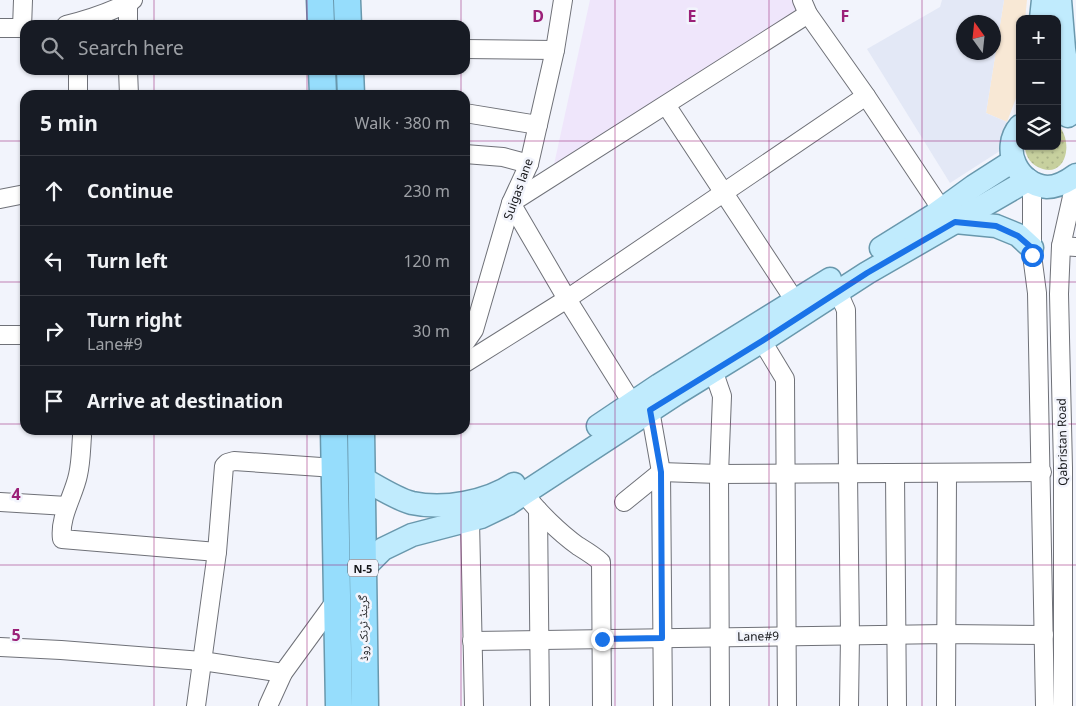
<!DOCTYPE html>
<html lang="en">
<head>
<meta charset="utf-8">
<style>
  :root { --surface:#171b24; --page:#20242c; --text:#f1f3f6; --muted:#9ea1a6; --line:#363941 }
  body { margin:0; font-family:"Noto Sans","Noto Naskh Arabic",sans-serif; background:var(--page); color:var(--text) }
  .controls { position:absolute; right:15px; top:15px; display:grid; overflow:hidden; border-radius:10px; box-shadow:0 1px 4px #0004 }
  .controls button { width:45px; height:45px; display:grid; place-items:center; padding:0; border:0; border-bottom:1px solid var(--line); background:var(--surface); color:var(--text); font:25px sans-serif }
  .compass { position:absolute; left:956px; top:15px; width:45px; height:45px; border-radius:50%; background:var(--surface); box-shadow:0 1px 4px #0004; rotate:345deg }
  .stop { position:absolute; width:15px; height:15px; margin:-11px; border:4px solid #1a73e8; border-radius:50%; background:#fff }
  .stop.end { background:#1a73e8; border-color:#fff; box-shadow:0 1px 5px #0008 }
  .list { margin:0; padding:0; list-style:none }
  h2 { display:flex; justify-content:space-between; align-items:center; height:65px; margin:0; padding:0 20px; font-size:21px }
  h2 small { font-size:16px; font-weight:400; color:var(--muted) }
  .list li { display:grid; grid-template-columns:32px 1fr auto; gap:15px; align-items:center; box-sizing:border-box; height:70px; padding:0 20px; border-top:1px solid var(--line) }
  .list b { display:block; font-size:19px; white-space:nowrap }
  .list p { margin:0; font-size:16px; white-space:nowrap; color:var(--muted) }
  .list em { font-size:16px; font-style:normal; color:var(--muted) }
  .icon { flex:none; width:28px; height:28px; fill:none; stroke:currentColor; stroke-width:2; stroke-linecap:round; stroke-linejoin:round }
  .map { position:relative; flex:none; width:1076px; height:706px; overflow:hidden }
  .search { position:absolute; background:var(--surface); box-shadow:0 1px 4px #0004; left:20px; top:20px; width:450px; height:55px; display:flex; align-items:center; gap:12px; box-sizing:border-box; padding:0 18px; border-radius:15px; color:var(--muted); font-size:19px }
  .panel { position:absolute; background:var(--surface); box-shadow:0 1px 4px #0004; left:20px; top:90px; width:450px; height:345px; border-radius:15px }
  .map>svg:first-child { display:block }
  .commercial { fill:#f8e8d5 }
  .education { fill:#efe6fb }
  .built { fill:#e3e8f6; fill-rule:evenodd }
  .grass { fill:url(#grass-dots) }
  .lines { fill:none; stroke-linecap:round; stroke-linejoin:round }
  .minor-casing { stroke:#6f7178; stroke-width:20 }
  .major-casing { stroke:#6998ad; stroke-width:25 }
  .highway-casing { stroke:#6998ad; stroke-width:29 }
  .minor { stroke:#fff; stroke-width:18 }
  .major { stroke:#c0ebfd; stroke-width:22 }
  .highway { stroke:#96ddfc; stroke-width:26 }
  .route { stroke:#1a73e8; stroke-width:6 }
  .grid { fill:none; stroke:#9b2078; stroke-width:1; stroke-opacity:0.55 }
  .labels { text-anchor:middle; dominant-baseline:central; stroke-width:5; stroke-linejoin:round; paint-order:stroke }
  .shield { fill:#f2f4fc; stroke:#58595e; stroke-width:1 }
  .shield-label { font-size:11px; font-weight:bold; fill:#16171a }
  .street-label { font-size:12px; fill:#16171a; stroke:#f2f4fc }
  .grid-label { font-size:16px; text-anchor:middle; font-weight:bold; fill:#9b2078; stroke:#f2f4fc; stroke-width:5; stroke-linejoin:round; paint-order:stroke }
</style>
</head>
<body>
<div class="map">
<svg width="1076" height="706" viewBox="0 0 1076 706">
  <defs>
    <pattern id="grass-dots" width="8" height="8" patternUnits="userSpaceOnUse" patternTransform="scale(1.25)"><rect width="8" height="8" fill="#c7d09e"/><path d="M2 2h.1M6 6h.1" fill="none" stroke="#aab288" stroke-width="1.8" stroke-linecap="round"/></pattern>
  </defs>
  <rect width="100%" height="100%" fill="#f2f4fc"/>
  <polygon class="commercial" points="1004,0 1027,0 1025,19 1020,19 1019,90 1007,122 986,113"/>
  <polygon class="education" points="590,0 810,0 813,4 553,169"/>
  <path class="built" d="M942,0H1004L986,113L1007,122L1006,147L950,183L867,49L940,7ZM964,22H994V52H964Z"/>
  <path class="grass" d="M1057,124C1076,142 1065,183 1036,166C1029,162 1025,154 1025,146H1057Z"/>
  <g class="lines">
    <defs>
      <g id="minor">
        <polyline points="802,0 808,14 866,96 942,210"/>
        <polyline points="128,3 128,25"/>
        <path d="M66,25C90,19 112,12 133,0"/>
        <polyline points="0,28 25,28"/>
        <polyline points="22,28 23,0"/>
        <polyline points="465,49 555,50"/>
        <polyline points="128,70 129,95"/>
        <polyline points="78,95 78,70"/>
        <polyline points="666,105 795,301"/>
        <polyline points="465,113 538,125"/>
        <polyline points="465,154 503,157 529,164"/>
        <polyline points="1032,182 1032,255 1037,293 1045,706"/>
        <polyline points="0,199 25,194"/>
        <polyline points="1061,246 1076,247"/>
        <polyline points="838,292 846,310 850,635 849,706"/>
        <polyline points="0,335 25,335"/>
        <polyline points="762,341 785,379 787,706"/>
        <polyline points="465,343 474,330 511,203 529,164 555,50 563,0"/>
        <polyline points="465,363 567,299 866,96"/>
        <polyline points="713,370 722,396 719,474 720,706"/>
        <polyline points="632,403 567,299 511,203 808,14"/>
        <polyline points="650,410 661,472 663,706"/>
        <path d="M82,436C81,449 81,462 78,475C74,495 59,517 62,539L217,552"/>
        <polyline points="895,474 897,706"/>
        <path d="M524,493C537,511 560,533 578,546C586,551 593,555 601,562L602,706"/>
        <polyline points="0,502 67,506"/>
        <polyline points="624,502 661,472 719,474 1042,472"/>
        <polyline points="538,510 540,706"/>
        <polyline points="470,520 474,706"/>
        <polyline points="472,641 946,634 1044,635"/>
        <polyline points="0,647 61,650 202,661 283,673"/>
        <polyline points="196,706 217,552 224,466 227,463 234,461 335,468"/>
        <polyline points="268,706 283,673 337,599"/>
        <polyline points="946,706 947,474"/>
        <polyline points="1063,706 1063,468 1059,294 1061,246 1076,179"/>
      </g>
      <g id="major">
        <polyline points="1060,0 1064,49 1069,80 1068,116"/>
        <polyline points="1041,19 1043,0"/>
        <path d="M1020,126C1000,149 1018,185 1047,187C1058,187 1068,181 1076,175"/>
        <polyline points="955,222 996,226 1018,235 1032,248"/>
        <polyline points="881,248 934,215 974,186 1013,161"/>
        <polyline points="598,426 659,385 830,279"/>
        <path d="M360,477C375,485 396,499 412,503C444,510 487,502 514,484"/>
        <polyline points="363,569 383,549 412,535 481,517 508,504 676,394 762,341 867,273 1028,180"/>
      </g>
      <g id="highway">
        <polyline points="320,0 321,25"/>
        <polyline points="347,0 348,25"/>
        <polyline points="322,70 323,95"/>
        <polyline points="350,70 351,95"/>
        <polyline points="334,430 339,706"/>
        <polyline points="361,430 365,706"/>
      </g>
    </defs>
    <use href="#minor" class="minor-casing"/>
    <use href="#major" class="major-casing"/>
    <use href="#highway" class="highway-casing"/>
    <use href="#minor" class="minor"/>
    <use href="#major" class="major"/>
    <use href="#highway" class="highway"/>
  </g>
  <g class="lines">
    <polyline class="route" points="602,639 662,638 661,472 650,410 762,341 867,273 955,222 996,226 1018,236 1032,248 1032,255"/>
  </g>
  <path class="grid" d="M154,0V25M307,0V25M461,0V25M615,0V706M769,0V706M922,0V706M154,70V95M307,70V95M461,70V95M0,141H25M465,141H1020M1057,141H1076M0,282H25M465,282H1076M0,424H25M465,424H1076M154,430V706M307,430V706M461,430V706M0,565H1076"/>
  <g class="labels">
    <rect class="shield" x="348" y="559.5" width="30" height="17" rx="4"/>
    <g class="shield-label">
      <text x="363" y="568">N-5</text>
    </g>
    <g class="street-label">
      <text transform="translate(518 189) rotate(-70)">Suigas lane</text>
      <text transform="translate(1062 442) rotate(-91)">Qabristan Road</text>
      <text transform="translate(363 628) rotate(-91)">گرینڈ ٹرنک روڈ</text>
      <text transform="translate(758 636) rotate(-1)">Lane#9</text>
    </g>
  </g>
  <g class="grid-label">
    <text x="538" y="22">D</text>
    <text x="692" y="22">E</text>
    <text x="845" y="22">F</text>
    <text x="16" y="500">4</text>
    <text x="16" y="641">5</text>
  </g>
</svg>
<div class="controls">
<button>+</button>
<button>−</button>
<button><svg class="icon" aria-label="layers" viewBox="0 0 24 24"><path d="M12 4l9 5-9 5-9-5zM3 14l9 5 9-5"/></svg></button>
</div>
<svg class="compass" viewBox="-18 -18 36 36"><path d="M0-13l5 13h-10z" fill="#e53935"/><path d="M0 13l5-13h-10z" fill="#9ea1a6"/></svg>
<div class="stop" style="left:1032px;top:255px"></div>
<div class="stop end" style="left:602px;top:639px"></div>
<div class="search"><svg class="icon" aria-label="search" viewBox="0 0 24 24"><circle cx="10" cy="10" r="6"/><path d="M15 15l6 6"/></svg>Search here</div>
<section class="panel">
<h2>5 min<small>Walk · 380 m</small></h2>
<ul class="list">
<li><svg class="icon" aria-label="ahead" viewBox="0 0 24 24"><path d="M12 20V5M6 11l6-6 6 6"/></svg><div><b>Continue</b></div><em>230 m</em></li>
<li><svg class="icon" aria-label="left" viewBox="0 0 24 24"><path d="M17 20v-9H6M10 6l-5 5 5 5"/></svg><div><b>Turn left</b></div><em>120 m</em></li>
<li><svg class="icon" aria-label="right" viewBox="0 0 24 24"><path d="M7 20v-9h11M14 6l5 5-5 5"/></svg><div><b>Turn right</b><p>Lane#9</p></div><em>30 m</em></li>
<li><svg class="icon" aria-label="arrive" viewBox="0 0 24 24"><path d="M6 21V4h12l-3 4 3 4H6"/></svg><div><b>Arrive at destination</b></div></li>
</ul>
</section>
</div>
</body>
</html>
